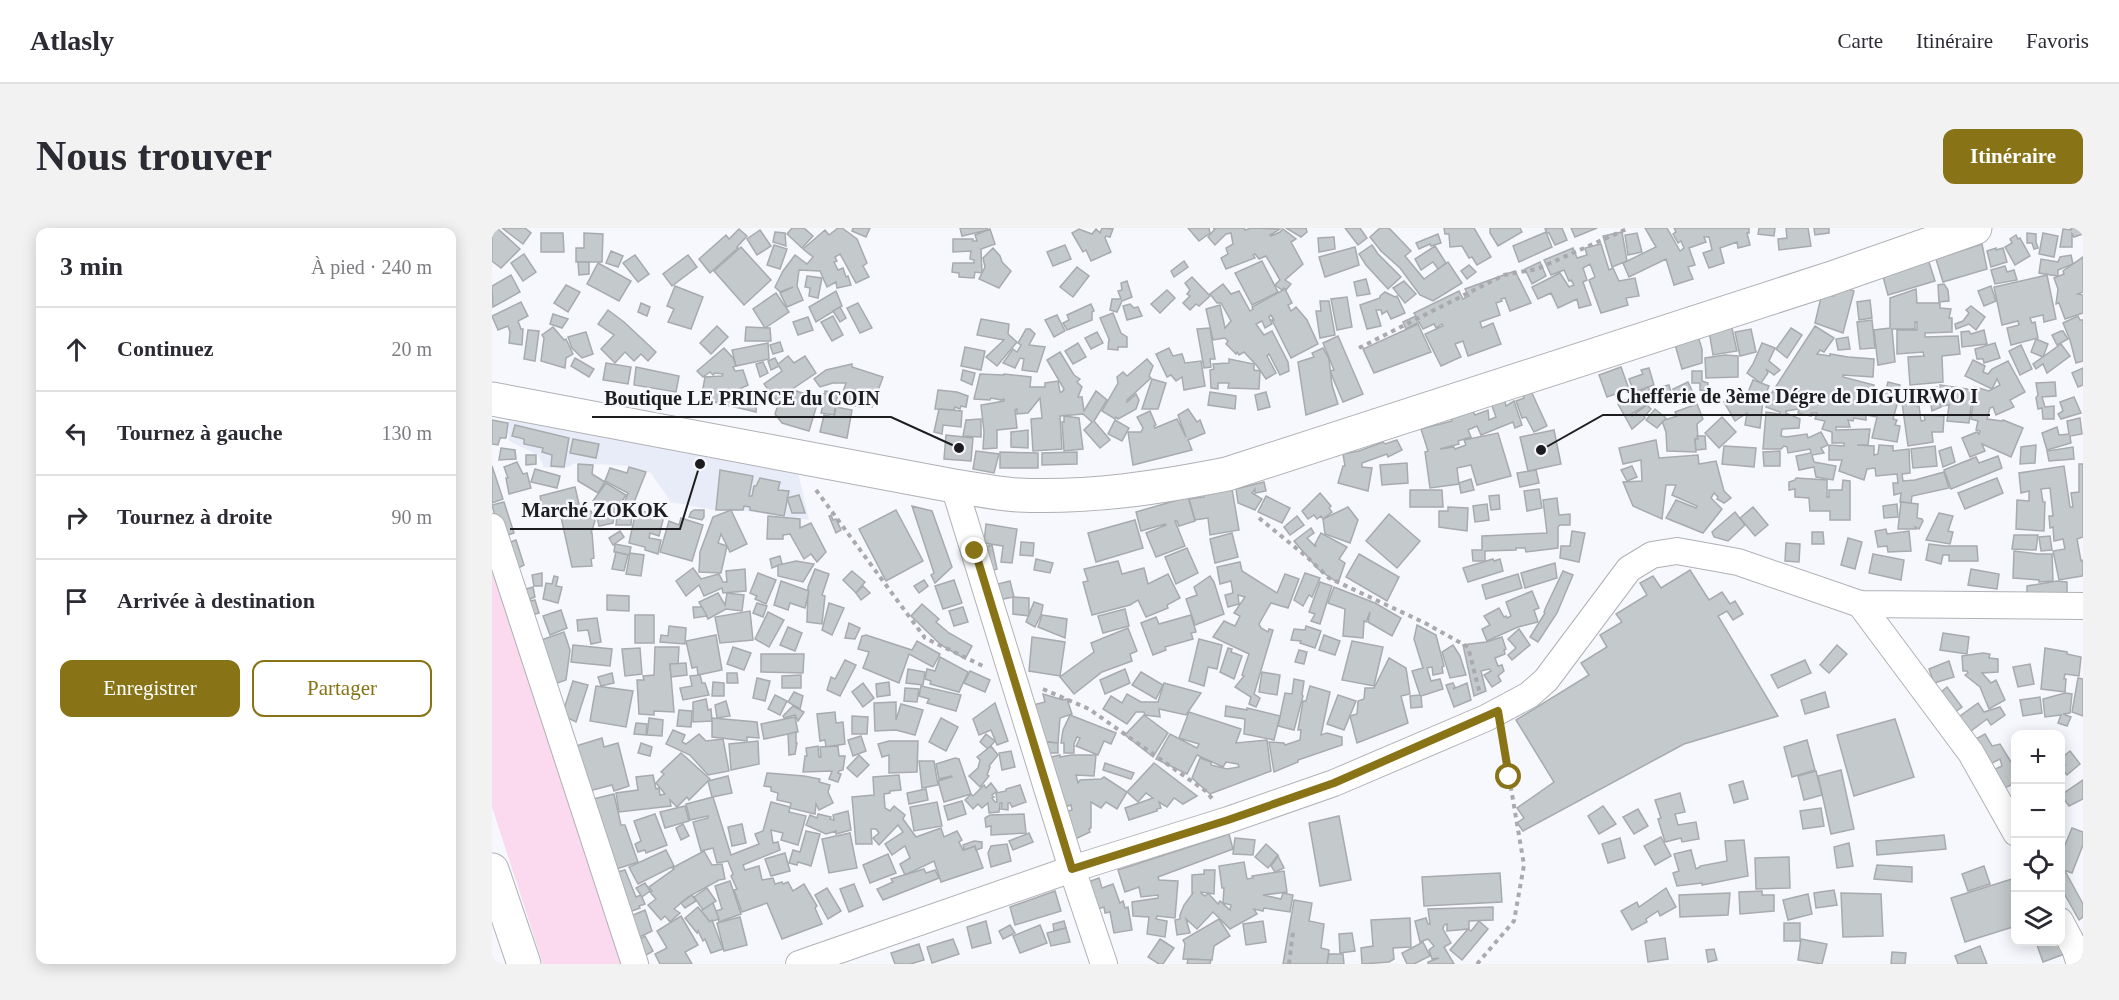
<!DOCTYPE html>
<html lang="fr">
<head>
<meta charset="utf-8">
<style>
  :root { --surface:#fff; --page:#f2f2f3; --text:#2b2b33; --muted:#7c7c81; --line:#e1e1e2; --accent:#887316 }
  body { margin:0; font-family:"Times New Roman",serif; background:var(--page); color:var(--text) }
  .controls { position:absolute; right:18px; bottom:18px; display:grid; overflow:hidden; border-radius:12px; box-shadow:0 3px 15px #0003 }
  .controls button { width:54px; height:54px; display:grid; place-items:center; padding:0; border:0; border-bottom:2px solid var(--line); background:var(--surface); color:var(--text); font:30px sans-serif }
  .stop { position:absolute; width:18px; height:18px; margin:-14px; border:4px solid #887316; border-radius:50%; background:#fff }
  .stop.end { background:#887316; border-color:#fff; box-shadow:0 2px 6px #0008 }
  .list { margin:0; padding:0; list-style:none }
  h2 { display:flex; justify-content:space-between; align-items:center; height:78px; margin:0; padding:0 24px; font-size:26px }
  h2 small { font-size:20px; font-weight:400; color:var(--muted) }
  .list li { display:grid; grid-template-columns:39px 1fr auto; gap:18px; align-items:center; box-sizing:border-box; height:84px; padding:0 24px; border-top:2px solid var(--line) }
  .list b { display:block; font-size:22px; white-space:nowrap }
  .list em { font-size:20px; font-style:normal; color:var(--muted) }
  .actions { display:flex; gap:12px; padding:18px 24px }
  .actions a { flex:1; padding:14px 0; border:2px solid var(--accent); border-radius:12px; text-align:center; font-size:21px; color:var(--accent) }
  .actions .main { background:var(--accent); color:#fff }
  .icon { flex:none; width:33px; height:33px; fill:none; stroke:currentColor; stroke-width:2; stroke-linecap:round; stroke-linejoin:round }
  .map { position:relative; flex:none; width:1591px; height:736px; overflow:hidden; border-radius:12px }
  header { display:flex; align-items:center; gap:36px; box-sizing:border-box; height:84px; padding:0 30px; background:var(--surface); border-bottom:2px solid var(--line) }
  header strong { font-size:28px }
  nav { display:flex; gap:33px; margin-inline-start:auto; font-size:21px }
  .intro { display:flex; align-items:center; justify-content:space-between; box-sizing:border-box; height:144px; padding:0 36px }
  h1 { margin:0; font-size:42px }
  .button { padding:15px 27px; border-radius:12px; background:var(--accent); color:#fff; font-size:21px; font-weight:700 }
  main { display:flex; gap:36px; padding:0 36px }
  aside { flex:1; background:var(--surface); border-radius:12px; box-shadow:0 3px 15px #0003 }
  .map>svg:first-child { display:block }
  .built { fill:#e8ecf8 }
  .green { fill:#fbd9ee }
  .building { fill:#c4c9cc; stroke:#a7abae; stroke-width:1.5 }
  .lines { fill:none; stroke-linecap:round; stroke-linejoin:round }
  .street-casing { stroke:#afb1b5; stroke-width:28 }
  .secondary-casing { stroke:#afb1b5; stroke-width:35 }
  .primary-casing { stroke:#afb1b5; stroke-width:35 }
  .path { stroke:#aaaaae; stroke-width:4; stroke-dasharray:4.5 4.5; stroke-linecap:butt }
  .street { stroke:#fff; stroke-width:26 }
  .secondary { stroke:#fff; stroke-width:33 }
  .primary { stroke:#fff; stroke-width:33 }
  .route { stroke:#887316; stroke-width:8 }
  .leader { fill:none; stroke:#1d1d1f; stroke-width:2 }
  .callout-dot { fill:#1d1d1f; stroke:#f7f8fd; stroke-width:2 }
  .callout-label { font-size:20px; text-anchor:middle; font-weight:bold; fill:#1d1d1f; stroke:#f7f8fd; stroke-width:5; stroke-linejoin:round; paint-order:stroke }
</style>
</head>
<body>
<header>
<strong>Atlasly</strong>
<nav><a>Carte</a><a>Itinéraire</a><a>Favoris</a></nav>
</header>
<div class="intro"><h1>Nous trouver</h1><a class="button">Itinéraire</a></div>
<main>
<aside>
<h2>3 min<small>À pied · 240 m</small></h2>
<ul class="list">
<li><svg class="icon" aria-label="ahead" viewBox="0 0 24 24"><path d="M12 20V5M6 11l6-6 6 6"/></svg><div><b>Continuez</b></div><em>20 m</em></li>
<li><svg class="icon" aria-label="left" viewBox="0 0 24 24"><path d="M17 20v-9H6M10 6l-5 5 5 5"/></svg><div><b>Tournez à gauche</b></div><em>130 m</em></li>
<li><svg class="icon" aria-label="right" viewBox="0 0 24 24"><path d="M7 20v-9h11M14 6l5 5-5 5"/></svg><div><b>Tournez à droite</b></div><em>90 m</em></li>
<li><svg class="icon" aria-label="arrive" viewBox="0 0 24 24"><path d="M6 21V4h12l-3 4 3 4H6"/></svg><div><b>Arrivée à destination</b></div></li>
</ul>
<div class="actions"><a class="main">Enregistrer</a><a>Partager</a></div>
</aside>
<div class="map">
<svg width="1591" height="736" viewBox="0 0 1591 736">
  <rect width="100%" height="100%" fill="#f7f8fd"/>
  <polygon class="built" points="16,188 305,240 317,292 240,281 222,282 179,274 159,245 137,238 84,235 71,241 52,239 46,227 17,213"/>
  <polygon class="green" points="0,310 139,736 51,736 0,579"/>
  <g class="building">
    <polygon points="5,0 28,21 9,40 0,33 0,5"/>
    <polygon points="10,0 33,0 39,5 31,16"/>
    <polygon points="300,0 312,0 321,8 310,20 295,6"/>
    <polygon points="346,0 350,0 365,11 375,35 371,38 377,49 364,55 348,26 343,29 345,33 342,34 346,42 351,40 354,49 356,48 359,57 345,60 344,54 335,59 328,43 307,42 305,58 311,72 295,79 288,65 301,59 288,64 283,59 291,43 303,27 315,36 321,29 311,21 333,2 337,7"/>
    <polygon points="361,0 378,0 374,9 360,3"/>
    <polygon points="468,0 495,0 496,2 470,8"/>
    <polygon points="610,0 621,1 618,9 614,8 613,10 619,24 599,33 594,22 591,24 580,5 587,1 600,6 604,1 608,5"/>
    <polygon points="696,0 717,0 718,5 707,13"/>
    <polygon points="721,0 752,0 753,2 760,0 788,1 778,7 779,8 788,4 791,1 804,11 799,14 811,36 793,52 799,56 794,62 792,60 790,62 783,57 788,52 774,28 767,31 763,26 761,27 763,30 734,41 729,30 736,26 734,20 741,16 739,5 734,6 723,17 716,9 723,1"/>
    <polygon points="794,0 814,0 815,4 809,9"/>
    <polygon points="853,0 868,0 875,10 866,17"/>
    <polygon points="888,0 897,0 919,23 913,28 932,51 956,34 970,55 941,73 928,67 908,40 889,23 878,9"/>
    <polygon points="952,0 982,0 999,29 985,37 980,29 977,30 970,18 958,19 957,6 953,6"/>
    <polygon points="998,0 1028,0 1030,4 1006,18 998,5"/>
    <polygon points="1057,0 1070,0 1075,12 1063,17 1057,5 1055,5 1053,1"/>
    <polygon points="1079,0 1105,0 1083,9"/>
    <polygon points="1153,0 1175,0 1188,23 1192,20 1189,13 1186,15 1181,6 1184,4 1182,0 1257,0 1257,5 1255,5 1258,17 1246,20 1245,14 1228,20 1232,35 1217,40 1211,25 1220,22 1217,9 1212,9 1214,14 1197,20 1203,37 1196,39 1201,51 1182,57 1174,31 1137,49 1131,35 1164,19"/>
    <polygon points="1267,0 1283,0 1282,8 1266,6"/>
    <polygon points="1294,0 1316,0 1319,18 1287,22 1286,11 1295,10"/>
    <polygon points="1322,0 1337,0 1337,5 1323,7"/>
    <polygon points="1579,0 1591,0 1591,6 1582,9 1580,6 1580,19 1568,19 1571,1 1579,2"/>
    <polygon points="247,1 255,8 245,19 246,20 218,45 207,31 234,7 237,11"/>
    <polygon points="498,1 503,16 489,21 490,45 483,44 482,50 467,49 467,45 460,44 461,35 482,35 482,32 478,31 479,23 461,24 461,11 481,11 481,13 485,13 483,7"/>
    <polygon points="268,2 279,18 265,27 255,11"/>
    <polygon points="283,4 293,5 294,18 281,14"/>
    <polygon points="1054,4 1060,19 1027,34 1021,18"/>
    <polygon points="1130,4 1135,33 1120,39 1111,8"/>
    <polygon points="49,5 71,5 72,24 49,24"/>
    <polygon points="92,5 111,6 110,34 84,34 84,20 92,20"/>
    <polygon points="1145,5 1150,24 1136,27 1133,7"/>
    <polygon points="1535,5 1544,6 1544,14 1546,20 1542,21 1540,15 1535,15"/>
    <polygon points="1551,5 1566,8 1562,29 1547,26"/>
    <polygon points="946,6 949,15 939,18 938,16 927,21 924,15"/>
    <polygon points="1524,7 1526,11 1528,10 1538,28 1523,37 1513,19 1520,15 1518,11"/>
    <polygon points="842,9 843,21 827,24 826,10"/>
    <polygon points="1109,16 1117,42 1121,40 1127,53 1143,50 1147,68 1134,70 1136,77 1109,85 1097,52 1103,49 1098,36 1091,40 1095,52 1091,54 1099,77 1087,80 1085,71 1066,80 1059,65 1046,71 1040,59 1068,45 1077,59 1082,57 1079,52 1077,53 1072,42 1059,47 1052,32 1081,20 1085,30 1095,27 1093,20"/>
    <polygon points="1490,16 1495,41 1451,54 1444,31"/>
    <polygon points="282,17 295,21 288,41 275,37"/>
    <polygon points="573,17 579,31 561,38 555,24"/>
    <polygon points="880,17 886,26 909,49 896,61 874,37 867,26"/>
    <polygon points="943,18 954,35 946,41 941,34 929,42 923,31"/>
    <polygon points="249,19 279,52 252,77 222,43"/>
    <polygon points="863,19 867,37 833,49 827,29"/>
    <polygon points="501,20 508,28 510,34 519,43 507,60 487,51 493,39 491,30"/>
    <polygon points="1504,20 1504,22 1511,20 1515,34 1499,39 1495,23"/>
    <polygon points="119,23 131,28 126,39 114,35"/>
    <polygon points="32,26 44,44 31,53 19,35"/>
    <polygon points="143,27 157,46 146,54 131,35"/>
    <polygon points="196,27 205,39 180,58 171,46"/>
    <polygon points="1579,27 1581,36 1566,42 1566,48 1547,45 1549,31 1566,34 1568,29"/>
    <polygon points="1591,29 1591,64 1586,66 1591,67 1591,85 1573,91 1567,75 1564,76 1566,61 1562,50 1572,46 1571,43"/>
    <polygon points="1436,31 1443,53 1396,67 1390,45"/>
    <polygon points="692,33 696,39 682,49 679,43"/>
    <polygon points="770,33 786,64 760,77 743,45"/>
    <polygon points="86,34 97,34 97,46 87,47"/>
    <polygon points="1048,34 1054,48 1040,56 1033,41"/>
    <polygon points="106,35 139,53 127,73 95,56"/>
    <polygon points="977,37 984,44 975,51 969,43"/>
    <polygon points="1513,38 1515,44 1522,42 1525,52 1503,56 1499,42"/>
    <polygon points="585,39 597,48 581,69 568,59"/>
    <polygon points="1023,43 1039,75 1018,83 1013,70 1009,71 1010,73 1004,75 1008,87 988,94 990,100 1001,95 1009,116 976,128 971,113 963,116 969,129 949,138 933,106 951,98 950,96 944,100 942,96 931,101 927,94 914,101 911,94 924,88 922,85 967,63 971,71 977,68 973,61"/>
    <polygon points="19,47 28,64 1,79 0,58"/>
    <polygon points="1555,47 1564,91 1552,94 1551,87 1538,90 1540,95 1543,94 1546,110 1519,117 1515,100 1527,97 1526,93 1510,97 1502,59"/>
    <polygon points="315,48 330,50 326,70 317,68 318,60 313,59"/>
    <polygon points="700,49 718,68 707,78 704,76 698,82 691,75 698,68 695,66 698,62 693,55"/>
    <polygon points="874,51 878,66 865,68 862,54"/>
    <polygon points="635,53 640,69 630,73 625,84 618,82 620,71 629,71 626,63 630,62 629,55"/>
    <polygon points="912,53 924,66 913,75 901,60"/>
    <polygon points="731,56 739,66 747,63 758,83 761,81 760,79 793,61 800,75 796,77 799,83 804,79 815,92 826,116 799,130 780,92 782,92 779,87 777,89 780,96 773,100 770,93 764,96 772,107 780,103 796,134 797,143 788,147 777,126 775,128 784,145 774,151 765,138 752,124 747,127 745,124 744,126 734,116 736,113 733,110 721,112 714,81 728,77 733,100 739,93 729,75 725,75 718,66"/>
    <polygon points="1452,56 1456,62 1457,73 1447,74 1446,57"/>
    <polygon points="74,57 88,64 76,84 62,75"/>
    <polygon points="1344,57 1362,63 1351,105 1323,95 1330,65 1342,68"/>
    <polygon points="183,58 211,69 199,101 176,94 182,81 175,78"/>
    <polygon points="1499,58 1504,73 1492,78 1486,63"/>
    <polygon points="1424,61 1425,75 1448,75 1448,80 1459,81 1457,90 1460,90 1460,104 1433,105 1433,109 1466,108 1468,126 1450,128 1451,154 1418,157 1416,129 1432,128 1431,124 1405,126 1405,102 1425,102 1425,94 1423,94 1423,101 1400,101 1403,134 1386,137 1382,102 1398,100 1398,70"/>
    <polygon points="675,62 683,70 668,85 659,76"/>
    <polygon points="344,63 350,78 324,94 317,79"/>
    <polygon points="893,64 903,69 905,68 913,85 899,91 895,83 890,86 889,82 884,82 889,98 875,101 868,77 888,70 888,68"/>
    <polygon points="284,65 297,84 273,100 261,81"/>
    <polygon points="855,69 860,99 845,102 839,71"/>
    <polygon points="1378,72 1380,90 1367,92 1365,74"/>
    <polygon points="828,73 837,73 843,107 828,110 824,83 829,83"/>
    <polygon points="29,74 36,88 26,93 29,101 31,101 30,117 17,115 18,104 16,98 6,102 0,88"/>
    <polygon points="149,75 158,79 155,88 146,84"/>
    <polygon points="366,75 380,100 368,105 355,80"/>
    <polygon points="599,76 602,83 600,84 600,92 575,102 571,95 577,92 575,87"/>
    <polygon points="638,76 642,80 646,79 650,88 635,92 631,78"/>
    <polygon points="1479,78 1493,89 1484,102 1477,96 1464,101 1463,96 1471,93 1477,85 1474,82"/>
    <polygon points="348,79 354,90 348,94 341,83"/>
    <polygon points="116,82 132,94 164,124 156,133 149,126 142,133 133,124 123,135 109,121 122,107 106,96"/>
    <polygon points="621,85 629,105 635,109 635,119 626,119 626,122 616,121 617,111 608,90"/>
    <polygon points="61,86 76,91 70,100 58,96"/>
    <polygon points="565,87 573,103 562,109 553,92"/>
    <polygon points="341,88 351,107 340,113 329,94"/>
    <polygon points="1586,88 1588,92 1591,92 1591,133 1584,135 1578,112 1571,95"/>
    <polygon points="316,89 321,102 306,107 301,94"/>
    <polygon points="489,91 517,96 516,106 525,114 505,138 494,129 512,112 485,107"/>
    <polygon points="1380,92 1383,120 1368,121 1365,94"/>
    <polygon points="926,96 939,124 882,145 871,121"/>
    <polygon points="1239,96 1245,123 1221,127 1217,103"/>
    <polygon points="225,98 236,109 219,126 208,115"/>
    <polygon points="1323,98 1342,110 1332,124 1328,122 1325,126 1338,128 1338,126 1356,129 1382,131 1381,149 1351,147 1351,149 1382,157 1379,169 1389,172 1391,162 1408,166 1401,191 1405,192 1403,197 1408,198 1405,214 1380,210 1385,189 1374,187 1374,192 1362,190 1361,193 1356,192 1358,199 1344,199 1344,202 1378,201 1376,217 1365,217 1382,218 1382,227 1386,226 1387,217 1401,218 1401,223 1417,221 1418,245 1410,246 1411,253 1423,252 1452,244 1457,260 1420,268 1419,275 1408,274 1409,265 1402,267 1401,255 1406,255 1405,246 1384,248 1383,240 1375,241 1372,252 1347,243 1350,232 1337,232 1337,217 1352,218 1352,215 1340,215 1340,204 1330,201 1333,193 1323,191 1325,185 1319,185 1319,188 1306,185 1307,181 1294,183 1294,185 1308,191 1307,200 1290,201 1289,208 1294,209 1315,206 1316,210 1329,204 1336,217 1329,220 1332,225 1320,227 1322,234 1344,238 1341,252 1324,249 1322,239 1307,242 1304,228 1319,225 1318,221 1296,225 1295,219 1292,218 1289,221 1271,221 1274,184 1288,186 1288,184 1274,179 1279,166"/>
    <polygon points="61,99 72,112 74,111 81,126 74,130 73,140 49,133 52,110 50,107"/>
    <polygon points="254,99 278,100 279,113 253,113"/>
    <polygon points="718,100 723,131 718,131 719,139 712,140 705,101"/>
    <polygon points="1299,100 1310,107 1295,130 1284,121"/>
    <polygon points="534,101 538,101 543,106 537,117 553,119 545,144 530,142 532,131 528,130 523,140 511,135 521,121 525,124 529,117 526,115"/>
    <polygon points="1259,101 1264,124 1248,128 1243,104"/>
    <polygon points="36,102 47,103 43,133 32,131"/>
    <polygon points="1492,102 1495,116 1470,119 1469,104 1477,103 1479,106"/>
    <polygon points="1569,103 1571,103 1576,111 1565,117 1560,107"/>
    <polygon points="94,104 101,126 90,130 80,120 76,109"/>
    <polygon points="605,104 611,115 599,121 593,110"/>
    <polygon points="1205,105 1210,121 1210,135 1190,141 1182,113"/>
    <polygon points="846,108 871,166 851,174 838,143 842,142 831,115"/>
    <polygon points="1356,109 1358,121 1346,122 1344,111"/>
    <polygon points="1544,111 1556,116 1551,129 1539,124"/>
    <polygon points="288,114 291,123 281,126 278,117"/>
    <polygon points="276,115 277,131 244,138 240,122"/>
    <polygon points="586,115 594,129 581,136 573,123"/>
    <polygon points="1270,115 1283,120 1277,133 1288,142 1282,147 1274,141 1276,145 1269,155 1255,145 1261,136"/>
    <polygon points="1503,115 1508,130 1492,135 1491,131 1485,131 1483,121"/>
    <polygon points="1569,116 1578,128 1555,145 1551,136 1544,141 1541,136"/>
    <polygon points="1529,117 1540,141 1528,147 1517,123"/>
    <polygon points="473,119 493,123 489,142 469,138"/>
    <polygon points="232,120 241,130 244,138 241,139 243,143 251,142 256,157 245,162 265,168 264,184 209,171 213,149 230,148 231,146 223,145 221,147 218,144 211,149 205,143"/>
    <polygon points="677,120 681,128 690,126 693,135 709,133 713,158 692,162 690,149 684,153 679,147 675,149 664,126"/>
    <polygon points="831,120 837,131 840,157 846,176 814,187 806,134 822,129 820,125"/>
    <polygon points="568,124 582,147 588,151 585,154 590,159 586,169 590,169 592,183 604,163 615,172 602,193 618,212 608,220 592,202 600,194 591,186 568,188 570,221 541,223 539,191 550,190 548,170 536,185 525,186 525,181 523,182 525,200 505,202 505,220 491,221 492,204 489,177 512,173 512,171 509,172 499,170 498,172 482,171 488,146 512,147 512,146 539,149 538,159 553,159 553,155 566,153 568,164 570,164 572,161 555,132"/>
    <polygon points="1233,127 1246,128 1246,149 1214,150 1213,130"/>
    <polygon points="296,128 302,135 313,128 324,145 284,172 272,156 290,143 287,138 279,142 276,133 283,130 286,136"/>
    <polygon points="83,130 102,141 97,149 79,138"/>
    <polygon points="655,131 661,138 657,148 659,150 635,172 635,174 644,166 647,172 644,181 626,191 624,189 623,191 610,183 626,155 625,149 631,144 635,148"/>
    <polygon points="737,131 762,136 762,142 768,143 767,161 736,160 737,155 726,155 726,161 719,160 718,142 722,141 721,136 737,135"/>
    <polygon points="1481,132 1493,138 1491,144 1496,146 1500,141 1516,133 1533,164 1518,172 1522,179 1504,187 1501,179 1498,180 1495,191 1510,193 1511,192 1531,200 1519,229 1490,216 1493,223 1478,229 1470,210 1485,204 1487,206 1488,203 1484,202 1486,193 1479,191 1483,159 1497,163 1508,157 1505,151 1500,161 1473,148"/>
    <polygon points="271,134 276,145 268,149 264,136"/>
    <polygon points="114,135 139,139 136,156 111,152"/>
    <polygon points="360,136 360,139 391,149 380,179 370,175 368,179 348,173 354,155 341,155 328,159 322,151 334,142"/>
    <polygon points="144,139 187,148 184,164 142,157"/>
    <polygon points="1129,139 1137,161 1115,169 1107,147"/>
    <polygon points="1157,140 1162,157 1142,164 1137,151 1151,146 1149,142"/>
    <polygon points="1591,140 1591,157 1586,159 1580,145"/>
    <polygon points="471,142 483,145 480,157 469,152"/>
    <polygon points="1200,143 1210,143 1210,153 1216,155 1215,163 1208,162 1208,155 1200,155"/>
    <polygon points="660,151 674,155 666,181 650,181"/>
    <polygon points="1261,152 1277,158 1271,173 1268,200 1253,197 1255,185 1243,193 1232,174 1244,167 1247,171 1255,167"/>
    <polygon points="1196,154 1203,169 1188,176 1181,161"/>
    <polygon points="1396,154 1408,157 1406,164 1394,161"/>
    <polygon points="1563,154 1564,168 1550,169 1553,179 1562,178 1562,191 1551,191 1550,180 1546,181 1544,170 1546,167 1544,155"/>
    <polygon points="1177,157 1181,171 1168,174 1165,160"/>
    <polygon points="1448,157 1481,162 1477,195 1455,193 1457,177 1450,178"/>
    <polygon points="1156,159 1163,172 1139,186 1140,188 1155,177 1159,181 1152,189 1153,190 1140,201 1126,176"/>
    <polygon points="1445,159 1449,179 1440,183 1436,161"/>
    <polygon points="301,162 327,170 317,203 290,195 283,186 287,174 289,172 296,174"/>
    <polygon points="446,162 465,164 476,168 474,179 469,178 468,181 463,179 462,182 443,181"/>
    <polygon points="333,163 346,165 342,187 329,185 331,177 328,177 330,166 333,166"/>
    <polygon points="1039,163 1055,198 1042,204 1034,189 1030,190 1024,173 1032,170 1031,166"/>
    <polygon points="718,164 744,168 743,181 716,177"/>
    <polygon points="774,164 778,179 766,182 763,167"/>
    <polygon points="1582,169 1589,185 1569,191 1566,186 1571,183 1568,174"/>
    <polygon points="1012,170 1014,178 1022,173 1030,197 1023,200 1021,194 989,207 985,198 976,202 979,209 966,213 967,216 948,221 962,219 963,221 974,217 972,212 1006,205 1019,248 985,257 979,237 965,240 967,256 938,260 933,224 936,223 929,201 960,193 959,191 981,183 983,187 996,182 997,192 1004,189 999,175"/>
    <polygon points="1419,174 1419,177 1427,178 1429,193 1433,192 1432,187 1452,188 1451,204 1440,204 1441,214 1416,218 1410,175"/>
    <polygon points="1205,176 1211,191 1205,196 1206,211 1203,211 1204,224 1175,223 1174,204 1170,193 1185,188 1183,184"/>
    <polygon points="344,179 360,182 355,210 328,204 332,187 342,189"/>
    <polygon points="447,181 470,183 469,199 451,197 450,206 442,204"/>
    <polygon points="696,181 705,194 708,192 713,205 696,212 700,222 641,237 636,204 649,204 651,200 645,189 658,183 664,197 662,198 663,200 685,191 694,209 686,187"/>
    <polygon points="1163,181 1174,190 1165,200 1154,192"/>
    <polygon points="572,188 587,190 591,221 572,223 570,194 572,194"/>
    <polygon points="1230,189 1244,204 1227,220 1213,205"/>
    <polygon points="1588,190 1590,206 1578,208 1579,215 1555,222 1550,205 1565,199 1567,207 1577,206 1575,193"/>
    <polygon points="489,191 489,209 471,208 474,192"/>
    <polygon points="0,192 16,195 14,210 8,210 6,217 0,216"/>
    <polygon points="623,192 637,200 630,213 616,206"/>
    <polygon points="23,197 77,210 72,239 59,238 60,227 50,224 51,220 32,216 32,211 20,208"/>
    <polygon points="536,202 536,220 519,219 519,204"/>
    <polygon points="1062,202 1069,236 1036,243 1028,209"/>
    <polygon points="454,207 481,210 479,233 452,231"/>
    <polygon points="1205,208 1213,208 1214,221 1204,222 1203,211 1206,211"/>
    <polygon points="81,211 107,216 104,230 78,225"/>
    <polygon points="905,212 910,222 896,229 895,226 870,235 870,239 880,240 876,263 846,255 851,238 853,238 851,226 867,223 891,214 893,216"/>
    <polygon points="1164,212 1167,230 1206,227 1207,236 1224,233 1232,263 1239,270 1232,275 1225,271 1226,269 1222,265 1219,270 1230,281 1211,305 1174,290 1184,272 1204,280 1205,278 1180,267 1184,257 1174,257 1170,291 1141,278 1131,254 1150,253 1149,232 1131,236 1127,220"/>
    <polygon points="1544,217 1543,235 1528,236 1529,219"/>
    <polygon points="1232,218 1264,220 1262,239 1230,236"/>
    <polygon points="1443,218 1445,238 1421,240 1419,221"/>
    <polygon points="1459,219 1463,234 1451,239 1447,223"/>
    <polygon points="1581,219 1582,231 1557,233 1555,223"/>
    <polygon points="9,220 23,222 24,231 7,232"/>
    <polygon points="484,223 507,226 502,245 481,241"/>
    <polygon points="1288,223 1288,238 1272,238 1271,224"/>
    <polygon points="508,224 546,225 546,240 508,240"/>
    <polygon points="585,224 585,236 550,237 550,225"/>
    <polygon points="34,227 44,227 44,236 34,237"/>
    <polygon points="1506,228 1510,240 1459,261 1452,242 1484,229 1487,235"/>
    <polygon points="25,234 31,246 35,245 39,260 17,266 14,250 16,250 12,239"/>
    <polygon points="915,235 916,255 890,257 888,237"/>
    <polygon points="86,236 101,237 100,246 113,254 106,265 86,253"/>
    <polygon points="1587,236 1591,236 1591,309 1585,311 1589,333 1591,332 1591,345 1590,348 1567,352 1561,323 1573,321 1571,311 1562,313 1561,299 1558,300 1557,288 1561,288 1558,260 1549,261 1551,274 1553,274 1552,303 1524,301 1525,272 1537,273 1537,263 1529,265 1527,245 1572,238 1578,279 1581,279 1579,265 1587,264"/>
    <polygon points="0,238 11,271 0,275"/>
    <polygon points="1140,238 1145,249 1135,253 1129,242"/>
    <polygon points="137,239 154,244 139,282 131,278 136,265 113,253 118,240 135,245"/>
    <polygon points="43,241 68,248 65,260 39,254"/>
    <polygon points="228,242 261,248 257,268 260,268 262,258 264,258 268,250 288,254 286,262 297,263 292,288 258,282 258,279 252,278 251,282 224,282"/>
    <polygon points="1044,242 1047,255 1028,259 1025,245"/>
    <polygon points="1304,250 1335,252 1335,269 1337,269 1337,262 1350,262 1351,252 1358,253 1358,292 1338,292 1338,283 1318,283 1317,270 1303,269 1303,261 1297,262 1297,254 1303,252"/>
    <polygon points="1505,250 1511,265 1473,281 1466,265"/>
    <polygon points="979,251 982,262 969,265 967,255"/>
    <polygon points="772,254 774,263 763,265 763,261 760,265 770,271 763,282 746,275 744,261"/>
    <polygon points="114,255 134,267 123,284 121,295 107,298 101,273"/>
    <polygon points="83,259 87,276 52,286 48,268"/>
    <polygon points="740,261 747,302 718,307 716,290 703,292 697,271 712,269 711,266"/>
    <polygon points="1047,261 1050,280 1035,283 1032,263"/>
    <polygon points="918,262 950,262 951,279 918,279"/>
    <polygon points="828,265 839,278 837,280 840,284 831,291 829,288 825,291 822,287 816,291 810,283"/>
    <polygon points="307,267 313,285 300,285 295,270"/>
    <polygon points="1007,267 1008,281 999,282 997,268"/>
    <polygon points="774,268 798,280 790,295 766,284"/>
    <polygon points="696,269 703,293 687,298 685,293 683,293 693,318 664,329 654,305 674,297 673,296 649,303 644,284"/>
    <polygon points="1065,270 1067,287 1078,286 1078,297 1068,297 1066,299 1066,320 1034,324 1033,320 1024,320 1024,322 993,323 993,333 981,333 980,322 990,322 990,308 1055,305 1051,272"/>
    <polygon points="12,274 22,305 9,309 0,277"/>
    <polygon points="1409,274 1426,276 1425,290 1430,291 1431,293 1427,301 1423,299 1424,301 1406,301"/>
    <polygon points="995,276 997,292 983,294 981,278"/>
    <polygon points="1405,276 1406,289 1392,290 1391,278"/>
    <polygon points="420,278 440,283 460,339 443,355 439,347 442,345"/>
    <polygon points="856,279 866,292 858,315 833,306 831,291"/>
    <polygon points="956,279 976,280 975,303 947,299 947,283 956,283"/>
    <polygon points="1261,279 1276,297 1263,308 1248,290"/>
    <polygon points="144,282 172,288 167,308 158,305 157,310 169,312 166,326 153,322 153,319 137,315"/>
    <polygon points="202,282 212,282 212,289 210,292 197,289 199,284"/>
    <polygon points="239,282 255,316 238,324 229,306 226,315 235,318 229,345 207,344 208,324 221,289"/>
    <polygon points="404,282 431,333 394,353 367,301"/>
    <polygon points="99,283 103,293 99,305 100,305 102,330 99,331 100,338 80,339 69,289"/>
    <polygon points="1243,284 1253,297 1236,313 1222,309 1220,304"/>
    <polygon points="1447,285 1461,288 1456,303 1461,304 1458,316 1434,312"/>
    <polygon points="140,286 139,297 124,297 125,287"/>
    <polygon points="897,286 928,313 905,340 874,313"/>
    <polygon points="339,287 341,292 344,291 349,302 344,305 337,288"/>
    <polygon points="276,288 308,291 308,300 319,295 334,324 325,334 319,326 312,331 298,306 291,307 291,311 275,311"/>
    <polygon points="805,288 812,297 798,307 792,299"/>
    <polygon points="189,290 211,297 200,333 168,324 177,293 187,297"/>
    <polygon points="643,292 651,320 604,334 596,305"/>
    <polygon points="494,296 525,301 520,335 509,334 511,318 492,315"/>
    <polygon points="819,300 822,305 815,310 824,319 823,316 829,305 855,319 847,331 853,335 846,355 826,341 802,313"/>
    <polygon points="1394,301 1395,306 1417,303 1419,323 1396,324 1395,318 1386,319 1383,303"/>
    <polygon points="128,303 132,309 121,317 117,310"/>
    <polygon points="1080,303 1093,305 1087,334 1068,330 1069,318 1078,318"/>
    <polygon points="1320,304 1331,304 1332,316 1320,316"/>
    <polygon points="740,305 746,329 723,335 718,311"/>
    <polygon points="1522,307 1546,307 1544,322 1520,321"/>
    <polygon points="1558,308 1560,322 1549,323 1547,309"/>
    <polygon points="1356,310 1370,314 1363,341 1349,337"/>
    <polygon points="24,312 32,337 20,343 12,316"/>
    <polygon points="529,314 542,315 541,328 528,327"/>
    <polygon points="1294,315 1308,316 1307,334 1293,333"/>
    <polygon points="123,316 139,319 137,327 122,324"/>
    <polygon points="1437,316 1453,318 1485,318 1486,333 1457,333 1457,327 1451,327 1449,336 1434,332"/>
    <polygon points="500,317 505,341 493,345 485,322"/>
    <polygon points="695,320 706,345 684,356 673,329"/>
    <polygon points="1522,323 1546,326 1560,326 1561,353 1547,354 1547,352 1521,350"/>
    <polygon points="124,324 136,327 132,343 120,341"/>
    <polygon points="138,325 152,327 149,348 134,346"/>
    <polygon points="867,326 907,349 895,373 854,349"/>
    <polygon points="1381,326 1412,332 1409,352 1377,345"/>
    <polygon points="288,328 290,336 280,340 278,331"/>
    <polygon points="544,331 561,335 558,345 542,342"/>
    <polygon points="1001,331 1002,333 1008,331 1011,343 976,354 971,340"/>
    <polygon points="304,333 322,336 311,354 286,348 286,337"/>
    <polygon points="626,333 630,346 652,340 656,356 676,346 688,370 675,377 676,380 654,389 646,372 638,377 600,387 591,354 596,353 592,341"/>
    <polygon points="748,334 750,343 785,365 793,346 807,351 796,380 779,375 767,396 769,400 776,404 777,401 781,402 762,466 768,470 764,479 757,476 759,469 743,459 752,448 750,447 757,426 721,409 732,393 743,398 748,388 742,385 753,369 746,367 747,376 736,379 733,367 741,365 739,353 728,356 725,339"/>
    <polygon points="1063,335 1065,350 1033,360 1029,345"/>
    <polygon points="201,340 209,351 227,346 231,354 235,354 234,343 253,341 254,363 231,365 230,360 212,368 207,357 194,368 184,353"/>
    <polygon points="323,341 337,346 330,367 333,368 330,396 315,394 316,359"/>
    <polygon points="1479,341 1507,346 1505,361 1476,357"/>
    <polygon points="1198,342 1217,372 1230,364 1238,376 1243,373 1251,386 1241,392 1235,383 1226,388 1286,488 1192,516 1031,603 1025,595 1032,590 1025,580 1062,554 1024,492 1097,447 1089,435 1115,419 1108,407 1130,394 1124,386 1155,367 1148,355 1161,348 1169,360"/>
    <polygon points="360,343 373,354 364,365 351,352"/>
    <polygon points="1071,343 1081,347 1065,385 1046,414 1038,409 1053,385 1052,384 1054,379"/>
    <polygon points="50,345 50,358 42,358 40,347"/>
    <polygon points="266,345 284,352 274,376 263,371 265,368 258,365"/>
    <polygon points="813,345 828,350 820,369 817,367 811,378 802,372"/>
    <polygon points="1026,346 1030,360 994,371 990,357"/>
    <polygon points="62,348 66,349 64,358 70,359 66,375 51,371 54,355 60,356"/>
    <polygon points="718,348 722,354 732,386 703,397 694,371 705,367 702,359"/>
    <polygon points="31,352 34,361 41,359 43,369 38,371 39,373 43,372 47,385 33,389 23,354"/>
    <polygon points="432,352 436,358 427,365 422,358"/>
    <polygon points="462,352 470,375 451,381 443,358"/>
    <polygon points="289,353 317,363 313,380 298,375 296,382 282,377"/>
    <polygon points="518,353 522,369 501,373 498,358"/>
    <polygon points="1565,353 1575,354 1575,374 1535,374 1535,358"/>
    <polygon points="828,354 840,358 828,396 819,393 823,386 817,384"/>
    <polygon points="371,358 378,365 369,372 364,365"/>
    <polygon points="842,359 883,375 909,390 900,408 876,394 878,384 874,394 872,393 871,410 851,408 853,381 836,375"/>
    <polygon points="1040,363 1047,380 1042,382 1046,394 1026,399 995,413 990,401 998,397 992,388 1007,380 1012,389 1014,388 1015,390 1019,388 1014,374"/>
    <polygon points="226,365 233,377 235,365 252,367 250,383 234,381 216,391 207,374"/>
    <polygon points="115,367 137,368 137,383 115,382"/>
    <polygon points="521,369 537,370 537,388 521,386"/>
    <polygon points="542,374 551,377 549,387 543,399 534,394"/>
    <polygon points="265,375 275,378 271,389 261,385"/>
    <polygon points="337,375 352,380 340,407 330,402"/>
    <polygon points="430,376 447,391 444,394 457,405 480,418 473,431 449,417 419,388"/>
    <polygon points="201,379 210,379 215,388 202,390"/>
    <polygon points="471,379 476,394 462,398 457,383"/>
    <polygon points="633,381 637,398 611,405 606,388"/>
    <polygon points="69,382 75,400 58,407 51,388"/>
    <polygon points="258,383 261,412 228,415 223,389"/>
    <polygon points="276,384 292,392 277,419 263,411"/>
    <rect x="143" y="387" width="19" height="28"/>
    <polygon points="550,387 575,391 573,410 546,399"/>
    <polygon points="699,387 704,404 699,405 701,411 673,419 674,422 661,427 649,395 664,389 667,396"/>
    <polygon points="105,390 109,414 99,416 96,402 86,403 85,392"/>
    <polygon points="357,395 368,400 363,411 353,410"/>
    <polygon points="925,397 944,407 952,438 950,439 951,445 941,447 940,439 935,440 939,453 948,451 951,461 929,468 930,479 919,480 918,468 928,467 920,443 931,440 922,411"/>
    <polygon points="177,398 194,400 193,416 168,414 169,407 176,408"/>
    <polygon points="814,398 829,403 823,420 808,415 809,413 799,412 802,401 813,402"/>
    <polygon points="296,399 310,405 303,423 288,417"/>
    <polygon points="636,400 645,423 638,426 640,433 610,444 582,466 568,449 602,424 599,415"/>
    <polygon points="1027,401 1038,417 1020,432 1016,427 1024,420 1016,411"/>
    <polygon points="72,404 78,422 74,452 56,458 41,415"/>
    <polygon points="1451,405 1477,409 1475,426 1448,422"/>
    <polygon points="224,407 230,442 206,447 205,439 200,440 194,413"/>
    <polygon points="374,407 420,422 425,413 448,426 441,439 417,426 407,455 371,440 377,424 366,421 370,408"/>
    <polygon points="832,407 848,413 843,427 827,422"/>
    <polygon points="540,409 573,414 568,448 537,443"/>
    <polygon points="1010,409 1014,421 1012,422 1013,426 1003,430 1006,438 1010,437 1012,443 1006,448 1009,453 1000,459 992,447 999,443 997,441 989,443 994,463 982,468 971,417 994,414"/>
    <polygon points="707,411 730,417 725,441 716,439 712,458 697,453"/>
    <polygon points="860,413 891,419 882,458 850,452"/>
    <polygon points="81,417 120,421 118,438 79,434"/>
    <polygon points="961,417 968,428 974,447 958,450 950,424"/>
    <polygon points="1345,417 1355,426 1337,445 1328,437"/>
    <polygon points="163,419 187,419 186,436 178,436 182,484 162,483 162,487 147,486 145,452 152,452 151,448 162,447"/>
    <polygon points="241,419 259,425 252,442 235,436"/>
    <polygon points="148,420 150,446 133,448 130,421"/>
    <polygon points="736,420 740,421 739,424 750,428 742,451 728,444"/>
    <polygon points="1553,420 1575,424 1575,426 1589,429 1587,448 1573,446 1572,451 1574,451 1573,464 1549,461"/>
    <polygon points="807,422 815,424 812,436 803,434"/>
    <polygon points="1491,425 1498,426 1497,430 1506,431 1506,444 1490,445 1499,455 1504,452 1513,472 1497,481 1488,459 1473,447 1476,445 1475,443 1471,443 1470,428"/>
    <polygon points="269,426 312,426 311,445 269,444"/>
    <polygon points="448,429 476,444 467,464 438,456 439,453 433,451 435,441 443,443"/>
    <polygon points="897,430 914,440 918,466 909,468 916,495 865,515 858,488 865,486 866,473 872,471 873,460 882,460"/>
    <polygon points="353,432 364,437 348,468 335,462 339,449 343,451"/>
    <polygon points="1313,432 1319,445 1286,460 1279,447"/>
    <polygon points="1457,433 1462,449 1442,455 1437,441"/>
    <polygon points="194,435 195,447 179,449 178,436"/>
    <polygon points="1538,436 1542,456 1526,459 1521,439"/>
    <polygon points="416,441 433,444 431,457 414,455"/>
    <polygon points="633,441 638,455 613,466 608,452"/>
    <polygon points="478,443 498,452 493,464 472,455"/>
    <polygon points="649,444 671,457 664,471 640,457"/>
    <polygon points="770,444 788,447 785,467 767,464"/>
    <polygon points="120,445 122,455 109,458 106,449"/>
    <polygon points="235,445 245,445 246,455 235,455"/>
    <polygon points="208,447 210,455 213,455 217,467 191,472 188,460 200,458 198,448"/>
    <polygon points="309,447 309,460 290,460 290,448"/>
    <polygon points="265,450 278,453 273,473 261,470"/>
    <polygon points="1586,450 1591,451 1591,488 1580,484"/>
    <polygon points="802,451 812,453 810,467 811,468 802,502 786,498 793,465 800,466"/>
    <polygon points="81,453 96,457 84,494 70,487"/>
    <polygon points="221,454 232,455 232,468 220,468"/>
    <polygon points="397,454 398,467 385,469 384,456"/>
    <polygon points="371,455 382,470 371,479 360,464"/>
    <polygon points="672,455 709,465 694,487 667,481 668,489 653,487 652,484 644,484 635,496 611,481 619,468 630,475 635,466 649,474 666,474"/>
    <polygon points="961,455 963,459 961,461 975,455 979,472 962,479 954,457"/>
    <polygon points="104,458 141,463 134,499 98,493"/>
    <polygon points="429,458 469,467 464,483 435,475 437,471 427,468"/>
    <polygon points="818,458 838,464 829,507 835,505 850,509 850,517 806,532 806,534 782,544 777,514 792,515 793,517 808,512 809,502 806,502 811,473 814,473"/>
    <polygon points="1455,459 1470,479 1459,487 1444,468"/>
    <polygon points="413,460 427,461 425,474 412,473"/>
    <polygon points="302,464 311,468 308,481 296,474"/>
    <polygon points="1333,464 1337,479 1313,486 1309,472"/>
    <polygon points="1573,465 1580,466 1578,485 1571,486 1579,489 1575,498 1566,495 1569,487 1553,489 1551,471"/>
    <polygon points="551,466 571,472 575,471 580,486 568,490 566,515 548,513 537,478 553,474"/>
    <polygon points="283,467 295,473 288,487 276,481"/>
    <polygon points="846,467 864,473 852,502 835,496"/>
    <polygon points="1548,469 1550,485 1531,488 1528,472"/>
    <polygon points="214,471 216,482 219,481 220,493 201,494 201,474"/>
    <polygon points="234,473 238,488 225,490 223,477"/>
    <polygon points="404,474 404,492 409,476 431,482 423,507 404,502 383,503 382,475"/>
    <polygon points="503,475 516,513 505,517 499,502 487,507 481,491"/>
    <polygon points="1486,475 1492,484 1508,479 1513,487 1499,497 1495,491 1475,506 1464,491"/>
    <polygon points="301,478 312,484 306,493 303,487 292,490 291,488"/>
    <polygon points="734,478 755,482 755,480 788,488 782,512 752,506 753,491 733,488"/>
    <polygon points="187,482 200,483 199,499 185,498"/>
    <polygon points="343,484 344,495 351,494 353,516 334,519 333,512 328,513 325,486"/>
    <polygon points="697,484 749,501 744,515 775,512 779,543 718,566 700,550 708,530 719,534 719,537 735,541 747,539 746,536 734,534 731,539 705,527 695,546 664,531 678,506 705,520 707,516 687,510"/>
    <polygon points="578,487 624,505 619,516 612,513 606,527 584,518 588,510 585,509 582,516 582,525 572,525 572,515 569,515 571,502"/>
    <polygon points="652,487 676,505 661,529 633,507"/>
    <polygon points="360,488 376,489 375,506 360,506"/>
    <polygon points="303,489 306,504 272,511 269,496"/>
    <polygon points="157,490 171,492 170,508 155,507"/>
    <polygon points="220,490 265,494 267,510 255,509 255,513 220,509"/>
    <polygon points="449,490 466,499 454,523 437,514"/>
    <polygon points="1403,491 1422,549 1362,568 1345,507"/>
    <polygon points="144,495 155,496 154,507 142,506"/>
    <polygon points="181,502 193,507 190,514 194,516 207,506 214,513 231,511 237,543 216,547 198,527 174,516"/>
    <polygon points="304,504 304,515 305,515 303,526 297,527 296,506"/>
    <polygon points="494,506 503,513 496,521 488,514"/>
    <polygon points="1493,506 1500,518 1508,516 1519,534 1524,535 1524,555 1505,563 1497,544 1510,538 1508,531 1494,538 1480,513"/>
    <polygon points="369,508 374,523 361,528 356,512"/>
    <polygon points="110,510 112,519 126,515 137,558 122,563 120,557 97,563 84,518"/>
    <polygon points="1315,512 1323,542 1300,549 1292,519"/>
    <polygon points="266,513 267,536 239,542 237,516"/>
    <polygon points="397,513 426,513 425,544 397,545 397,527 390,529 386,516"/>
    <polygon points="555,514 566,515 566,525 555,525"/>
    <polygon points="149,515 160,519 158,528 146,525"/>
    <polygon points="326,518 327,529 329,529 328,519 346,518 347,528 353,528 351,542 347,543 346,545 349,546 346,554 337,551 340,543 311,544 313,528 315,528 314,520"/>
    <polygon points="499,518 506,527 497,538 498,539 495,547 497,548 488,559 477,548 486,540 488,532 485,529"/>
    <polygon points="519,523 523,539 510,542 507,525"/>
    <polygon points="1578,523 1588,536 1575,547 1570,541 1573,537 1568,531"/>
    <polygon points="189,525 218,551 197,572 195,569 185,579 178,572 179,578 127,584 124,565 146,562 144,549 161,547 164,561 167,560 168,567 173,566 164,555 172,546 169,544"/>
    <polygon points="367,527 377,537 365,549 355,540"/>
    <polygon points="568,527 568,529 579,527 604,527 602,548 584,547 586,555 588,552 609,551 612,549 635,564 625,581 614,574 609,580 599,574 599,600 597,601 598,604 579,613 570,585 580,582 579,577 566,581 550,531"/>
    <polygon points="463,530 467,531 479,566 452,574 446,553 460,549 459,548 447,551 444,536"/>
    <polygon points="427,533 442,533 446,557 430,560"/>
    <polygon points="613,535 642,545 639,551 611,542"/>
    <polygon points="662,535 705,568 691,576 682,570 675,579 667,574 669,580 665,581 665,583 637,592 633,580 661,570 654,565 646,574 635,564"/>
    <polygon points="1349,542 1362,601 1339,606 1326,548"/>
    <polygon points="1324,543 1330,567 1312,572 1306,548"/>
    <polygon points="275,545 312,548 328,551 327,554 338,557 336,564 341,575 327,582 324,576 323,586 298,580 299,575 285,572 286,565 279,563 279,559 272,558"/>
    <polygon points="407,547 409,562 398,563 398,565 392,566 393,580 398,583 402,578 413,587 411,591 424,609 449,600 452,609 465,603 470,612 467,614 471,622 483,618 491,640 449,654 442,633 413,647 408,636 418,630 413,618 400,627 393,616 411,604 406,597 387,617 381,610 387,605 384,601 379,601 380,616 364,616 360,569 382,567 381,549"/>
    <polygon points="236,548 240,565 220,569 216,553"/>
    <polygon points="1591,552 1591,571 1577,578 1569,567"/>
    <polygon points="1251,553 1256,571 1242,575 1237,557"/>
    <polygon points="499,555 505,563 500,567 502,569 500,570 503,574 505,574 504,565 514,563 514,561 528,557 534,574 520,579 518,575 516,575 516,582 509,581 510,575 508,575 507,584 497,585 496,575 490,580 486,576 481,581 473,572 479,566 481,568 492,557 494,560"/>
    <polygon points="434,561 436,572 417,576 415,565"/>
    <polygon points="1188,565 1193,584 1183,586 1186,597 1204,594 1207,611 1190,614 1189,610 1173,614 1166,591 1169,590 1163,572"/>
    <polygon points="122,566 129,597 133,597 146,634 115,644 93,573"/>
    <polygon points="221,569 239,627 267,616 263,606 271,603 279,574 298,579 297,584 314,588 306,617 289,612 291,605 279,602 281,615 286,614 288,622 251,637 253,642 267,638 270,652 281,650 283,656 290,654 291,656 296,654 301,663 312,656 325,678 323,680 330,696 290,711 275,675 250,684 242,662 245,661 239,648 241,646 236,633 225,635 221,620 209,623 201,594 216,590 216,588 198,592 194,576"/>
    <polygon points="470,573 474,586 456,592 452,578"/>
    <polygon points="445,574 450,598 422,603 418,579"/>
    <polygon points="193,578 197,593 173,600 168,584"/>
    <polygon points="1111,578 1124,596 1107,606 1096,588"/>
    <polygon points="1329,580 1332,598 1311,601 1308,583"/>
    <polygon points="1146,581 1156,598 1142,606 1131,589"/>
    <polygon points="356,583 359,602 344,606 344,603 334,606 314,597 318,587 325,590 326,586 339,589 338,591 342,592 341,587"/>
    <polygon points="163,586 175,617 154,625 153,622 146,624 143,616 149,613 142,593"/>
    <polygon points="532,586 534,605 499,607 499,598 494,599 493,590 498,587"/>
    <polygon points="847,588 859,652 828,658 817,595"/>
    <polygon points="191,596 197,608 189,612 184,600"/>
    <polygon points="250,596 254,615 240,618 236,599"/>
    <polygon points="1580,600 1591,604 1591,617 1580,645 1568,641 1568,629"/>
    <polygon points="314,603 328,606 319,638 306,634 305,637 297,635 301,622 308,624"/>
    <polygon points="358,605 365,640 337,645 330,611"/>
    <polygon points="537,605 541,614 521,622 517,613"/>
    <polygon points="737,606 741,621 666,649 667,652 686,653 683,690 665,688 664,691 675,693 673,709 655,706 657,689 641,688 640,674 666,670 666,667 649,669 647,659 633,664 626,642"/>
    <polygon points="1452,607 1454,621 1385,627 1384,613"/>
    <polygon points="1169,609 1179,628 1163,637 1152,618"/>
    <polygon points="743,610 763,612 761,627 741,626"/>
    <polygon points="1128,610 1133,630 1116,635 1110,616"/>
    <polygon points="1252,612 1256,648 1210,657 1210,655 1185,658 1181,645 1187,643 1182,626 1199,622 1204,641 1208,639 1208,638 1235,633 1233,613"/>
    <polygon points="482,613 490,614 490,620 484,622 483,618 472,622 471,617"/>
    <polygon points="1357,615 1361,638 1345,640 1342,619"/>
    <polygon points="515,616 519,633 499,639 496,625 499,618"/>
    <polygon points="774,616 786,627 776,640 763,629"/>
    <polygon points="174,622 182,638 146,656 137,639"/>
    <polygon points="212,623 220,637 230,636 233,651 227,652 196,669 182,681 188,685 178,694 173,688 169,692 156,677 164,671 158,664 160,663 157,659 182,641 180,640"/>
    <polygon points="293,625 298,643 279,648 273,631"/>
    <polygon points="396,626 404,645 378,655 371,637"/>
    <polygon points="786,628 792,640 783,644 779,638"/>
    <polygon points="1297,629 1298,660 1264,661 1263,630"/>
    <polygon points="752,634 755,651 761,650 760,648 792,643 795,664 771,667 789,671 791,665 801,667 798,684 772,680 771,683 762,681 765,686 738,701 721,684 705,701 694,691 698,705 685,707 683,692 688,691 688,687 692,677 701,665 700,665 700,647 712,646 712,642 723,642 722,666 709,664 709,665 713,668 716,665 726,676 728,673 738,682 739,677 731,675 732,660 730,660 727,638"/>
    <polygon points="1385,637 1420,639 1420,654 1382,651"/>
    <polygon points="1492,638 1498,656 1476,663 1470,646"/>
    <polygon points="432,641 434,645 443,642 447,650 391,672 385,661 401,654 399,651"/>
    <polygon points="133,642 144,669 149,667 153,676 147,678 148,680 132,686 117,646"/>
    <polygon points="1573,643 1591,676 1591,689 1587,692 1568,658 1568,645"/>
    <polygon points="1008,645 1010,674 932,678 930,649"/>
    <polygon points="607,650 610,660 621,656 628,675 631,673 633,680 636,679 640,702 622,705 618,684 613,685 612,679 603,682 593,655"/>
    <polygon points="1520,651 1524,662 1524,698 1473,714 1459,670"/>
    <polygon points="238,653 249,686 227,694 224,683 230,681 223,658"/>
    <polygon points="153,655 158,663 150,669 144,660"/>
    <polygon points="362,656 371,678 357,684 348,661"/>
    <polygon points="215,660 224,673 211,682 202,669"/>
    <polygon points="335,660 349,683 336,691 323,667"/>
    <polygon points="1174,660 1184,679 1168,688 1166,683 1154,691 1155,694 1140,702 1129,683 1145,674 1147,679"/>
    <polygon points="1342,662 1345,677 1324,680 1322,665"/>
    <polygon points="563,663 569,683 523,697 518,679"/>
    <polygon points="1270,663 1270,667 1282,667 1282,683 1248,686 1247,664"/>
    <polygon points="1238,665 1236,687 1188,689 1187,667"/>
    <polygon points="1349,665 1389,666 1391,708 1351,709"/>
    <polygon points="1316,666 1320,686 1296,692 1291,672"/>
    <polygon points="200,667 204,673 193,680 189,675"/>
    <polygon points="802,672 820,675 817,693 832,696 829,720 837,722 835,736 791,736"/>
    <polygon points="221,675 227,691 218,694 209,683"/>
    <polygon points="206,679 218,694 220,692 231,721 219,725 213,711 211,713 206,703 205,705 193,690"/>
    <polygon points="1001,679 1001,692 977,693 977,701 955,703 955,696 952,697 951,701 959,715 952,719 962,736 936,736 936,734 947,730 940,731 937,722 942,718 936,711 928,714 923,693 934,690 936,696 938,696 936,681"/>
    <polygon points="153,682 160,703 141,712 134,690"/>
    <polygon points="189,688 206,717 193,724 200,736 168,736 163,726 175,720 165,703"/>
    <polygon points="248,689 255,717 232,723 225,695"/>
    <polygon points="918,690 919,719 901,720 902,731 897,734 870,736 869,720 881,718 879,692"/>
    <polygon points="727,691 738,708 722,718 720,732 691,731 693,716 691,712"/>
    <polygon points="494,693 499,715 480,720 475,699"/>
    <polygon points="572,693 574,700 562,703 561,696"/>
    <polygon points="771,693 774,714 754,717 751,696"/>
    <polygon points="987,693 996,701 970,732 958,722 976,701 979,703"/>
    <rect x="1292" y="695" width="16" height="18"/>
    <polygon points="518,697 523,705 511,711 507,703"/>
    <polygon points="548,697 555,715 528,725 521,708"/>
    <polygon points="574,700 578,714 559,718 555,705"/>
    <polygon points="860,705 863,723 848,725 847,706"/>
    <polygon points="153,708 161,723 146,732 139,716"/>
    <polygon points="1173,710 1176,731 1156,734 1153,713"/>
    <polygon points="461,711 467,726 440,735 435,719"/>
    <polygon points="668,711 682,720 671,736 667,736 656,729"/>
    <polygon points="1309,711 1335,716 1330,736 1306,732"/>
    <polygon points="931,714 938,728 922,736 915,736 910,725"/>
    <polygon points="1544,714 1568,714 1575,725 1551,734"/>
    <polygon points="427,716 432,732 418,736 403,736 399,725"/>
    <polygon points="1488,718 1495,736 1466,736 1463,728"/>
    <polygon points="1222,721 1225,732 1216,734 1214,722"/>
    <polygon points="1400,724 1414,725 1413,736 1399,736"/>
    <polygon points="837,726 851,726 852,736 835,736"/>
    <polygon points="696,731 719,732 718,736 695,736"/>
  </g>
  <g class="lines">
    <defs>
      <g id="street">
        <polyline points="462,258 580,641 612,736"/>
        <polyline points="0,299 143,736"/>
        <polyline points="1368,376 1479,525 1524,605"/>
        <polyline points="1568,693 1583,721 1588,736"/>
        <polyline points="307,736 580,641 736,592 842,555 994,490 1037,467 1054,452 1137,341 1160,327 1185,323 1246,334 1368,376 1591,378"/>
      </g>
      <path id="secondary" d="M0,171L462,258C483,261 505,266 526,267C599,270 664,260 735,246L1337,51L1483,0"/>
      <polyline id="primary" points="0,642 32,736"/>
    </defs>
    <use href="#street" class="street-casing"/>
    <use href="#secondary" class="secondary-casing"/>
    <use href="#primary" class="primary-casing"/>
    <g class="path">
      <polyline points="867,120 1012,47 1045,41 1137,0"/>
      <polyline points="324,262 433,410 493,439"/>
      <polyline points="767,290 815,329 837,350 933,395 976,419 988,466"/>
      <polyline points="551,461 597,481 715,564 721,572"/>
      <polyline points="797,736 801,704"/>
      <polyline points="985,736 1022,693 1032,637 1010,507"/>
    </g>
    <use href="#street" class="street"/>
    <use href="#secondary" class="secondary"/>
    <use href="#primary" class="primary"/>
  </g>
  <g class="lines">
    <polyline class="route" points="483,323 580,641 736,592 842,555 1006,483 1017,549"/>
  </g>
  <path class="leader" d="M1049 222L1111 187H1498M467 220L399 189H100M208 236L188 301H18"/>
  <g class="callout-dot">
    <circle cx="1049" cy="222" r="6"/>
    <circle cx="467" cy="220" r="6"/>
    <circle cx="208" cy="236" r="6"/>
  </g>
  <g class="callout-label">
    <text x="1305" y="175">Chefferie de 3ème Dégre de DIGUIRWO I</text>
    <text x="250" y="177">Boutique LE PRINCE du COIN</text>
    <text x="103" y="289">Marché ZOKOK</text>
  </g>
</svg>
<div class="controls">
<button>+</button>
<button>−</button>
<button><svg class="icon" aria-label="locate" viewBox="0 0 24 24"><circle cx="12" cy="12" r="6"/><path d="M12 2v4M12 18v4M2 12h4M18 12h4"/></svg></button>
<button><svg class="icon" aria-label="layers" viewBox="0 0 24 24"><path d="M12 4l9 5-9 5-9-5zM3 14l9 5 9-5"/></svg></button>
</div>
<div class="stop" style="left:1017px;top:549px"></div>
<div class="stop end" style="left:483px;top:323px"></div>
</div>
</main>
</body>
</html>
